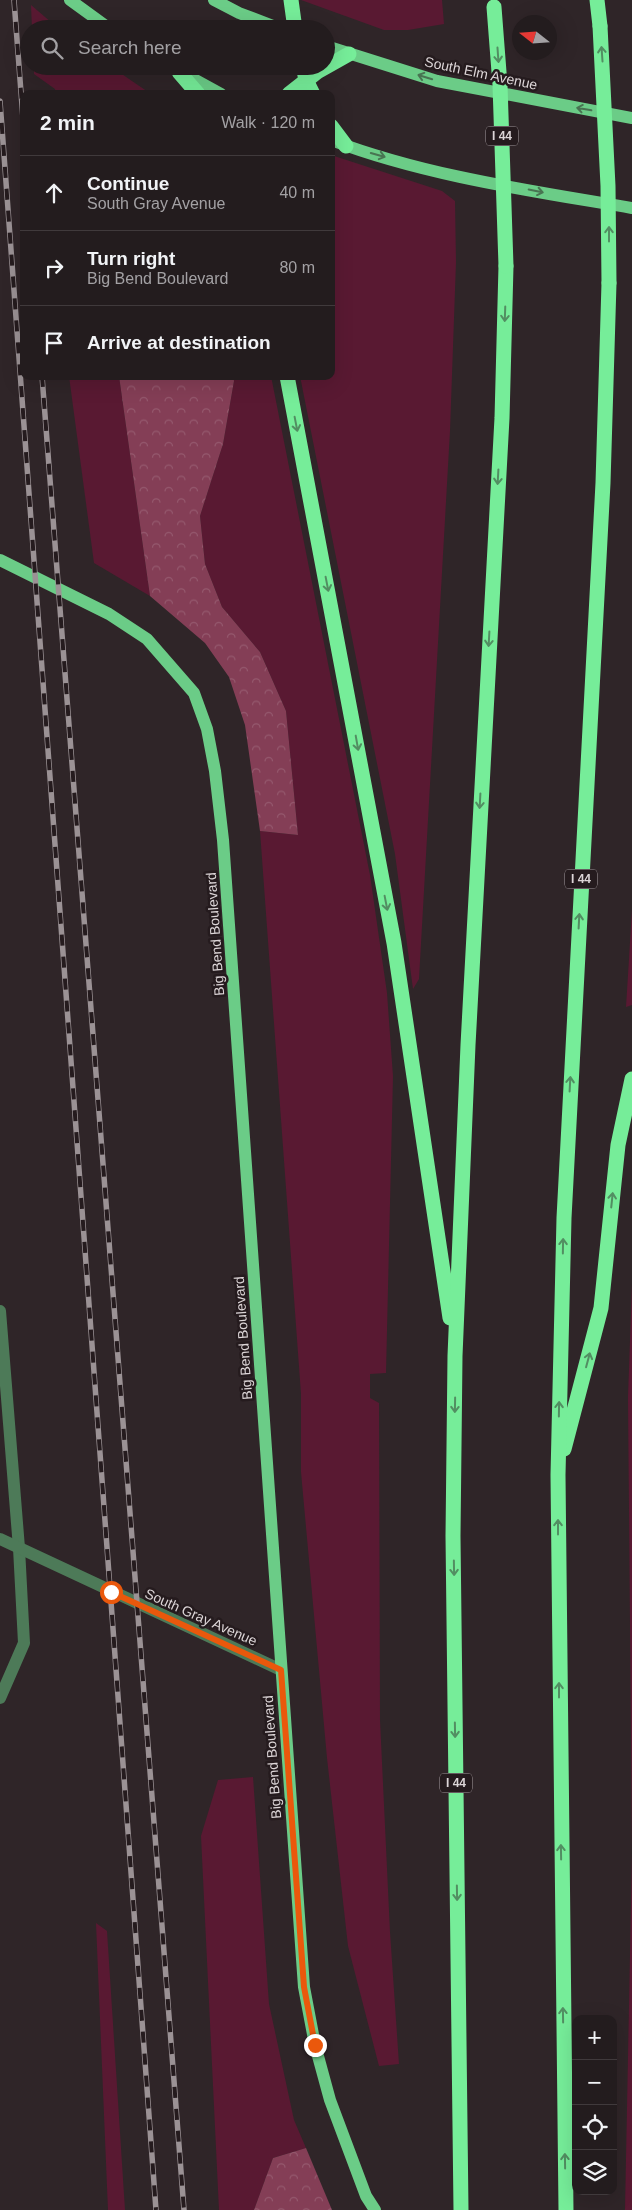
<!DOCTYPE html>
<html lang="en">
<head>
<meta charset="utf-8">
<style>
  :root { --surface:#231c1e; --page:#2f292b; --text:#f1f3f6; --muted:#a3a1a4; --line:#403a3c }
  body { margin:0; font-family:Helvetica,sans-serif; background:var(--page); color:var(--text) }
  .controls { position:absolute; right:15px; bottom:15px; display:grid; overflow:hidden; border-radius:10px; box-shadow:0 5px 20px #0002 }
  .controls button { width:45px; height:45px; display:grid; place-items:center; padding:0; border:0; border-bottom:1px solid var(--line); background:var(--surface); color:var(--text); font:25px sans-serif }
  .compass { position:absolute; left:512px; top:15px; width:45px; height:45px; border-radius:50%; background:var(--surface); box-shadow:0 5px 20px #0002; rotate:287deg }
  .stop { position:absolute; width:15px; height:15px; margin:-11px; border:4px solid #ea580c; border-radius:50%; background:#fff }
  .stop.end { background:#ea580c; border-color:#fff; box-shadow:0 1px 5px #0008 }
  .list { margin:0; padding:0; list-style:none }
  h2 { display:flex; justify-content:space-between; align-items:center; height:65px; margin:0; padding:0 20px; font-size:21px }
  h2 small { font-size:16px; font-weight:400; color:var(--muted) }
  .list li { display:grid; grid-template-columns:32px 1fr auto; gap:15px; align-items:center; box-sizing:border-box; height:75px; padding:0 20px; border-top:1px solid var(--line) }
  .list b { display:block; font-size:19px; white-space:nowrap }
  .list p { margin:0; font-size:16px; white-space:nowrap; color:var(--muted) }
  .list em { font-size:16px; font-style:normal; color:var(--muted) }
  .icon { flex:none; width:28px; height:28px; fill:none; stroke:currentColor; stroke-width:2; stroke-linecap:round; stroke-linejoin:round }
  .map { position:relative; flex:none; width:632px; height:2210px; overflow:hidden }
  .search { position:absolute; background:var(--surface); box-shadow:0 5px 20px #0002; left:20px; top:20px; width:315px; height:55px; display:flex; align-items:center; gap:12px; box-sizing:border-box; padding:0 18px; border-radius:28px; color:var(--muted); font-size:19px }
  .panel { position:absolute; background:var(--surface); box-shadow:0 5px 20px #0002; left:20px; top:90px; width:315px; height:290px; border-radius:10px }
  .map>svg:first-child { display:block }
  .green { fill:#591932 }
  .forest { fill:url(#forest-crowns) }
  .lines { fill:none; stroke-linecap:round; stroke-linejoin:round }
  .minor { stroke:#4d7a58; stroke-width:12 }
  .major { stroke:#6bcc87; stroke-width:12 }
  .highway { stroke:#76ed99; stroke-width:15 }
  .rail-casing { stroke:#9b9295; stroke-width:5.5 }
  .rail { stroke:#251b1e; stroke-width:4; stroke-dasharray:11; stroke-linecap:butt }
  .highway-bridge { stroke:#76ed99; stroke-width:15 }
  .oneway { stroke:#528e62 }
  .oneway2 { stroke:#487452 }
  .route { stroke:#ea580c; stroke-width:6 }
  .labels { text-anchor:middle; dominant-baseline:central; stroke-width:5; stroke-linejoin:round; paint-order:stroke }
  .shield { fill:#251b1e; stroke:#a59da0; stroke-width:1 }
  .shield-label { font-size:12px; font-weight:bold; fill:#dcd5d7 }
  .street-label { font-size:14px; fill:#dcd5d7; stroke:#251b1e }
</style>
</head>
<body>
<div class="map">
<svg width="632" height="2210" viewBox="0 0 632 2210">
  <defs>
    <pattern id="forest-crowns" width="20" height="18" patternUnits="userSpaceOnUse" patternTransform="scale(1.25)"><rect width="20" height="18" fill="#843e56"/><path d="M2 6a3 3 0 1 1 6 0M12 15a3 3 0 1 1 6 0" fill="none" stroke="#95596e"/></pattern>
  </defs>
  <rect width="100%" height="100%" fill="#2f2528"/>
  <g class="green">
    <polygon points="301,0 442,0 444,24 408,30 384,30"/>
    <polygon points="31,5 59,29 32,29"/>
    <polygon points="34,66 110,66 151,94 56,94 55,89 34,74"/>
    <polygon points="331,155 442,191 455,201 456,262 450,431 419,979 413,989 395,854 300,376 331,376"/>
    <polygon points="69,376 119,376 150,596 94,563"/>
    <polygon points="233,376 271,376 370,875 387,993 393,1076 386,1373 370,1374 370,1398 379,1403 380,1720 390,1932 399,2064 379,2066 348,1946 327,1758 301,1472 301,1394 260,831 298,835 286,711 260,652 222,607 205,564 200,516 223,444 234,381"/>
    <polygon points="632,910 632,1005 626,1007"/>
    <polygon points="632,1284 632,2210 625,2210 632,1852 628,1397"/>
    <polygon points="253,1777 269,2004 294,2120 306,2148 273,2158 254,2210 219,2210 201,1836 218,1780"/>
    <polygon points="96,1923 107,1931 125,2210 108,2210"/>
  </g>
  <g class="forest">
    <polygon points="119,376 233,376 234,381 223,444 200,516 205,564 222,607 260,652 286,711 298,835 260,831 245,725 229,677 205,643 150,596"/>
    <polygon points="306,2148 332,2210 254,2210 273,2158"/>
  </g>
  <g class="lines">
    <g class="minor">
      <polyline points="0,1311 19,1548 24,1643 0,1698"/>
      <polyline points="0,1539 281,1670"/>
    </g>
    <g class="major">
      <polyline points="70,0 110,29"/>
      <polyline points="214,0 239,13 281,29"/>
      <polyline points="326,46 437,81 632,118"/>
      <polyline points="170,66 221,94"/>
      <path d="M331,140C425,176 533,191 632,208"/>
      <polyline points="0,560 109,614 147,639 194,693 207,729 215,771 223,840 304,1987 315,2045 330,2100 366,2196 375,2210"/>
    </g>
    <g class="highway">
      <polyline points="291,0 295,29"/>
      <polyline points="597,0 600,26"/>
      <polyline points="303,66 306,80 313,94"/>
      <polyline points="179,72 198,94"/>
      <polyline points="289,94 317,72 349,54"/>
      <polyline points="331,126 346,146"/>
      <polyline points="287,376 394,943 450,1318"/>
      <polyline points="564,1449 601,1308 618,1145 632,1079"/>
      <polyline points="461,2210 453,1536 455,1356 468,1045 502,418 506,266"/>
      <polyline points="566,2210 558,1475 564,1218 603,483 609,283"/>
    </g>
    <defs>
      <g id="rail">
        <polyline points="14,0 24,132"/>
        <polyline points="0,101 156,2210"/>
        <polyline points="42,376 184,2210"/>
      </g>
    </defs>
    <use href="#rail" class="rail-casing"/>
    <use href="#rail" class="rail"/>
    <g class="highway-bridge">
      <polyline points="494,7 500,85 506,266"/>
      <polyline points="600,26 608,186 609,283"/>
    </g>
  </g>
  <defs><path id="oneway-shaft" d="M-6 0H5M1.5-3L5.5 0L1.5 3" fill="none" stroke-width="1.6" stroke-linecap="round" stroke-linejoin="round" transform="scale(1.25)"/></defs>
  <g class="oneway">
    <use href="#oneway-shaft" transform="translate(602 54) rotate(-94)"/>
    <use href="#oneway-shaft" transform="translate(498 55) rotate(86)"/>
    <use href="#oneway-shaft" transform="translate(609 234) rotate(-90)"/>
    <use href="#oneway-shaft" transform="translate(505 314) rotate(92)"/>
    <use href="#oneway-shaft" transform="translate(296 424) rotate(79)"/>
    <use href="#oneway-shaft" transform="translate(498 477) rotate(93)"/>
    <use href="#oneway-shaft" transform="translate(327 584) rotate(79)"/>
    <use href="#oneway-shaft" transform="translate(489 639) rotate(93)"/>
    <use href="#oneway-shaft" transform="translate(357 743) rotate(80)"/>
    <use href="#oneway-shaft" transform="translate(480 801) rotate(93)"/>
    <use href="#oneway-shaft" transform="translate(386 903) rotate(79)"/>
    <use href="#oneway-shaft" transform="translate(579 921) rotate(-87)"/>
    <use href="#oneway-shaft" transform="translate(570 1084) rotate(-87)"/>
    <use href="#oneway-shaft" transform="translate(612 1200) rotate(-84)"/>
    <use href="#oneway-shaft" transform="translate(563 1246) rotate(-89)"/>
    <use href="#oneway-shaft" transform="translate(588 1360) rotate(-75)"/>
    <use href="#oneway-shaft" transform="translate(455 1405) rotate(91)"/>
    <use href="#oneway-shaft" transform="translate(559 1409) rotate(-89)"/>
    <use href="#oneway-shaft" transform="translate(558 1527) rotate(-90)"/>
    <use href="#oneway-shaft" transform="translate(454 1568) rotate(89)"/>
    <use href="#oneway-shaft" transform="translate(559 1690) rotate(-90)"/>
    <use href="#oneway-shaft" transform="translate(455 1730) rotate(89)"/>
    <use href="#oneway-shaft" transform="translate(561 1852) rotate(-91)"/>
    <use href="#oneway-shaft" transform="translate(457 1893) rotate(89)"/>
    <use href="#oneway-shaft" transform="translate(563 2015) rotate(-91)"/>
    <use href="#oneway-shaft" transform="translate(565 2161) rotate(-91)"/>
  </g>
  <g class="oneway2">
    <use href="#oneway-shaft" transform="translate(425 77) rotate(-163)"/>
    <use href="#oneway-shaft" transform="translate(584 109) rotate(-170)"/>
    <use href="#oneway-shaft" transform="translate(378 155) rotate(16)"/>
    <use href="#oneway-shaft" transform="translate(536 191) rotate(12)"/>
  </g>
  <g class="lines">
    <polyline class="route" points="111,1592 281,1670 304,1987 315,2045"/>
  </g>
  <g class="labels">
    <g class="shield">
      <rect x="486" y="126.5" width="32" height="19" rx="4"/>
      <rect x="565" y="869.5" width="32" height="19" rx="4"/>
      <rect x="440" y="1773.5" width="32" height="19" rx="4"/>
    </g>
    <g class="shield-label">
      <text x="502" y="136">I 44</text>
      <text x="581" y="879">I 44</text>
      <text x="456" y="1783">I 44</text>
    </g>
    <g class="street-label">
      <text transform="translate(481 73) rotate(12)">South Elm Avenue</text>
      <text transform="translate(215 934) rotate(-94)">Big Bend Boulevard</text>
      <text transform="translate(243 1338) rotate(-94)">Big Bend Boulevard</text>
      <text transform="translate(201 1617) rotate(24)">South Gray Avenue</text>
      <text transform="translate(272 1757) rotate(-94)">Big Bend Boulevard</text>
    </g>
  </g>
</svg>
<div class="controls">
<button>+</button>
<button>−</button>
<button><svg class="icon" aria-label="locate" viewBox="0 0 24 24"><circle cx="12" cy="12" r="6"/><path d="M12 2v4M12 18v4M2 12h4M18 12h4"/></svg></button>
<button><svg class="icon" aria-label="layers" viewBox="0 0 24 24"><path d="M12 4l9 5-9 5-9-5zM3 14l9 5 9-5"/></svg></button>
</div>
<svg class="compass" viewBox="-18 -18 36 36"><path d="M0-13l5 13h-10z" fill="#e53935"/><path d="M0 13l5-13h-10z" fill="#a3a1a4"/></svg>
<div class="stop" style="left:111px;top:1592px"></div>
<div class="stop end" style="left:315px;top:2045px"></div>
<div class="search"><svg class="icon" aria-label="search" viewBox="0 0 24 24"><circle cx="10" cy="10" r="6"/><path d="M15 15l6 6"/></svg>Search here</div>
<section class="panel">
<h2>2 min<small>Walk · 120 m</small></h2>
<ul class="list">
<li><svg class="icon" aria-label="ahead" viewBox="0 0 24 24"><path d="M12 20V5M6 11l6-6 6 6"/></svg><div><b>Continue</b><p>South Gray Avenue</p></div><em>40 m</em></li>
<li><svg class="icon" aria-label="right" viewBox="0 0 24 24"><path d="M7 20v-9h11M14 6l5 5-5 5"/></svg><div><b>Turn right</b><p>Big Bend Boulevard</p></div><em>80 m</em></li>
<li><svg class="icon" aria-label="arrive" viewBox="0 0 24 24"><path d="M6 21V4h12l-3 4 3 4H6"/></svg><div><b>Arrive at destination</b></div></li>
</ul>
</section>
</div>
</body>
</html>
